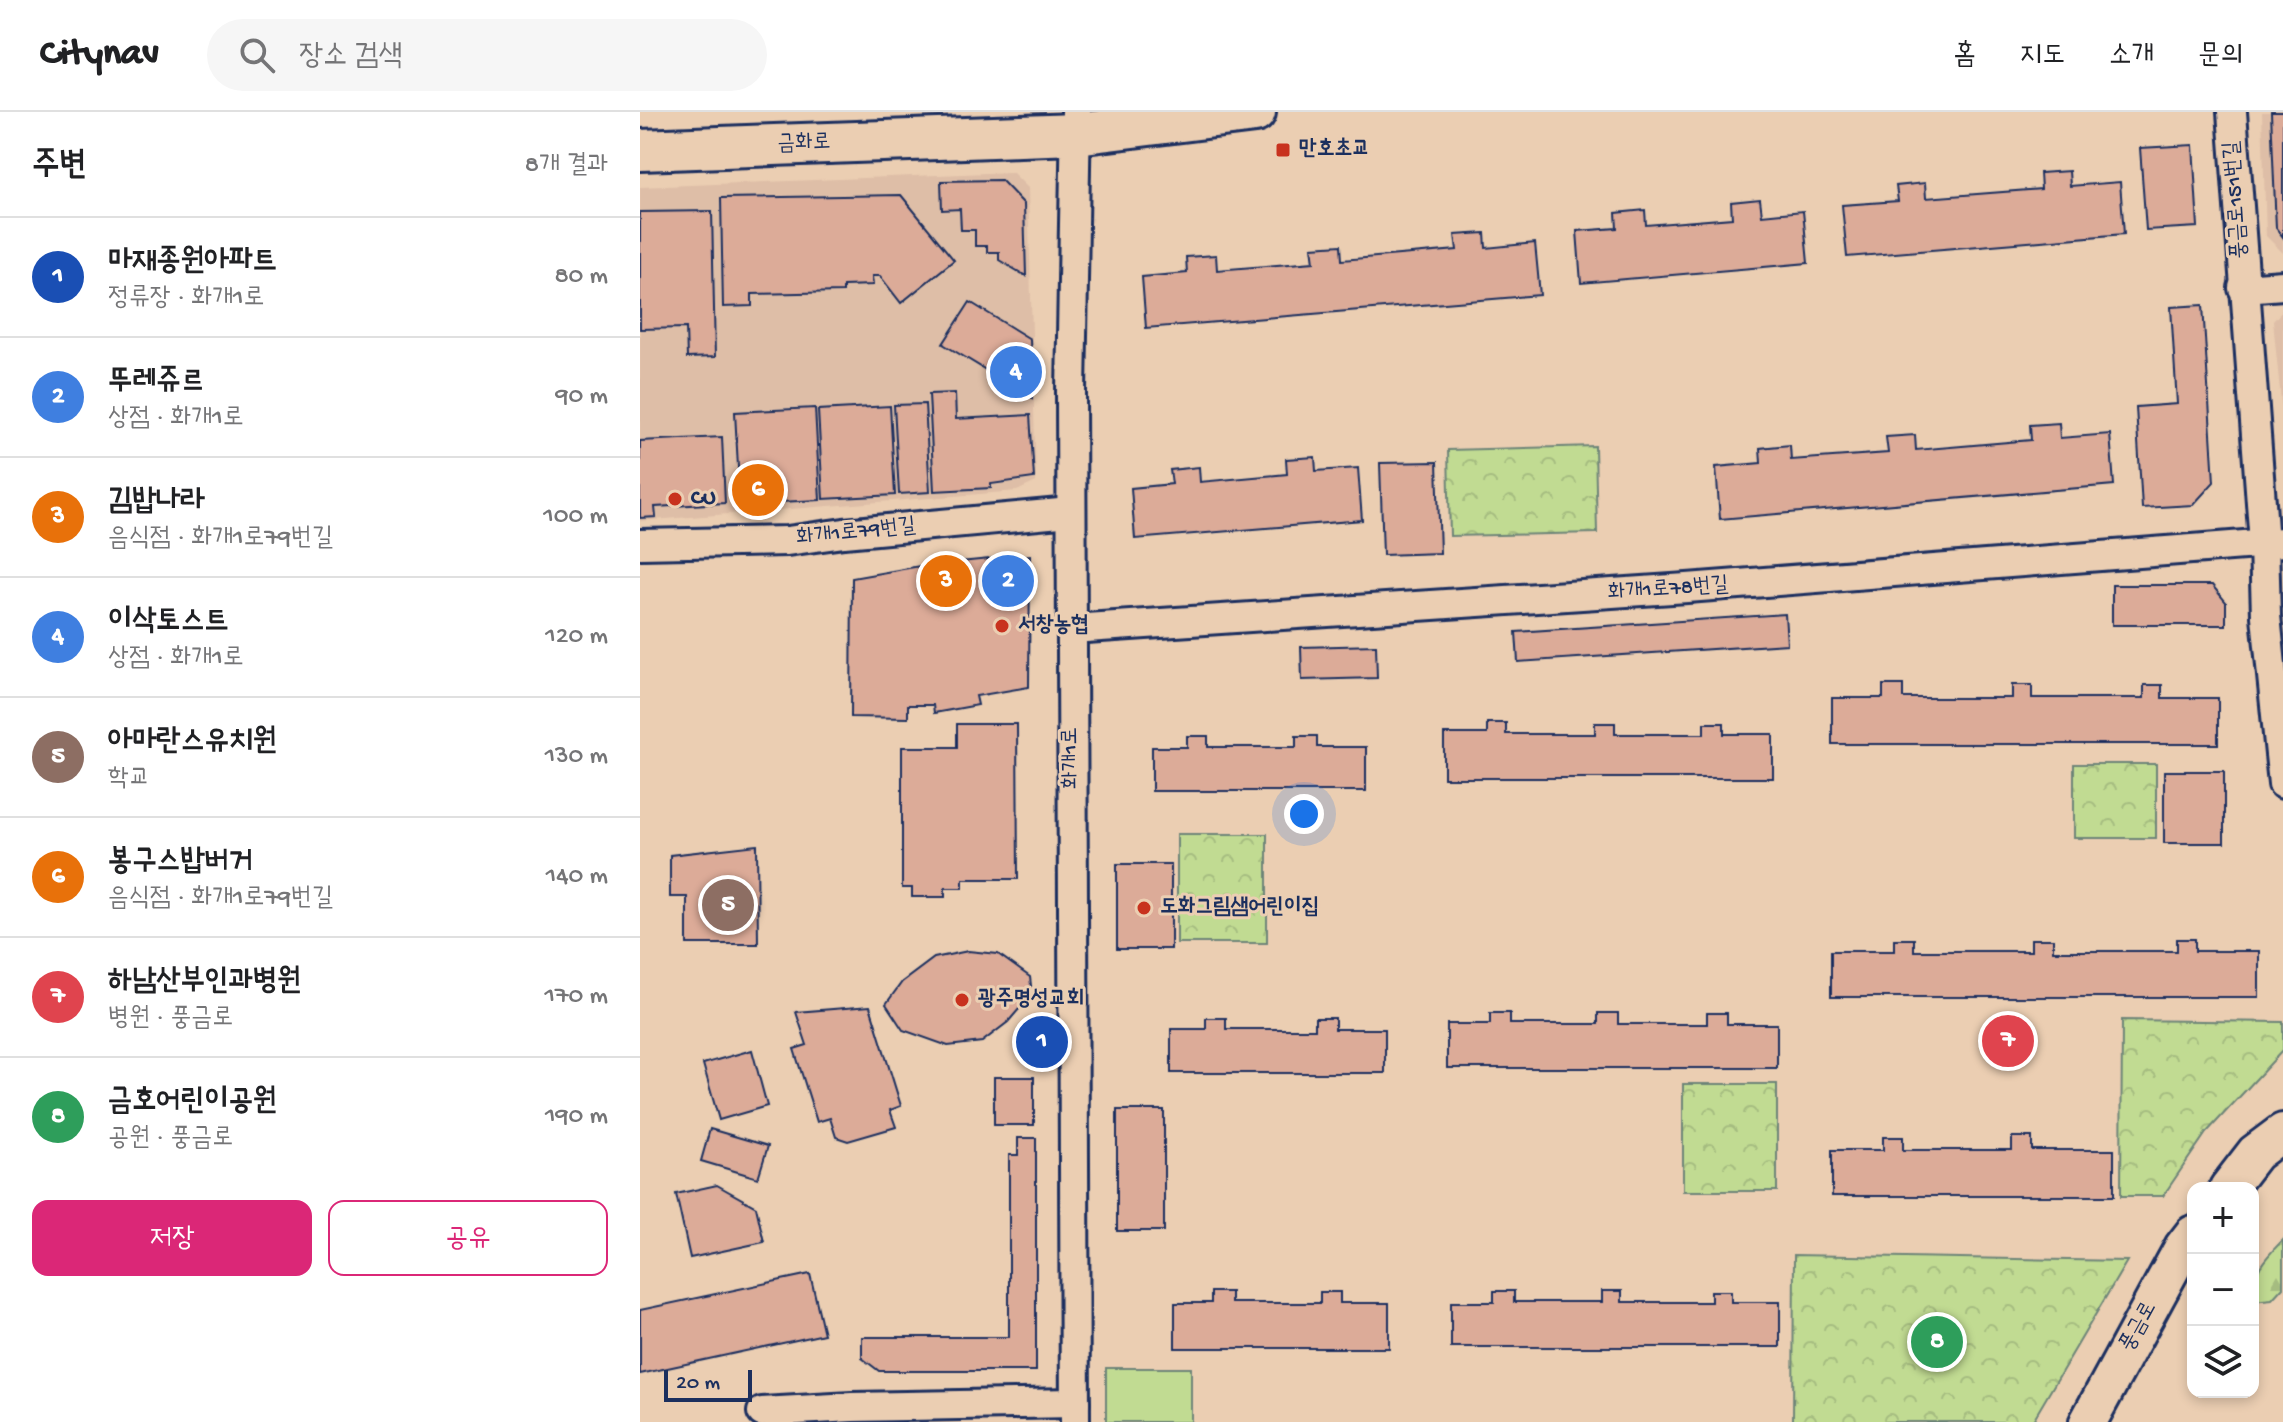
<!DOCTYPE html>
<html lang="ko">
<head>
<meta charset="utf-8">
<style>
  :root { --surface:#fff; --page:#f6f6f6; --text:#202124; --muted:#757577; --line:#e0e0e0; --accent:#db2777 }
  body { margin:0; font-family:"Gochi Hand","Poor Story",sans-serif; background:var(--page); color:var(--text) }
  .controls { position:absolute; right:24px; bottom:24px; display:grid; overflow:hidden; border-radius:16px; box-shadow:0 4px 12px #0003 }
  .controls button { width:72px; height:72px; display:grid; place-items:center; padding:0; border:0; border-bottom:2px solid var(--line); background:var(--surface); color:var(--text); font:40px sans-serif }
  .scale { position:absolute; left:24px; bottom:20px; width:88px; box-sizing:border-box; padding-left:8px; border:4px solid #1b2f5e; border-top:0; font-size:22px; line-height:28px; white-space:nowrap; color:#1b2f5e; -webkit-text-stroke:6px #ebceb2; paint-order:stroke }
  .you { position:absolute; left:664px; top:702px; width:28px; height:28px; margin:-20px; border:6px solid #fff; border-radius:50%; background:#1a73e8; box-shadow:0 0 0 12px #1a73e833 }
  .badge { display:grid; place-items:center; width:52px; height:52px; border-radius:50%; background:var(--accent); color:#fff; font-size:26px; font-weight:700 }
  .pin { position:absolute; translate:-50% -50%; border:4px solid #fff; box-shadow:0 2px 8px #0006 }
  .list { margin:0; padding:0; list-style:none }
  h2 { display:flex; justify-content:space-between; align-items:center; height:104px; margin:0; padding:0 32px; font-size:34px }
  h2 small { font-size:26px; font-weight:400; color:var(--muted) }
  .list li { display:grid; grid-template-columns:52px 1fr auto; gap:24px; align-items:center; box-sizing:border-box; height:120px; padding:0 32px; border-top:2px solid var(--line) }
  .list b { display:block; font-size:30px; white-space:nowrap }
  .list p { margin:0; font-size:26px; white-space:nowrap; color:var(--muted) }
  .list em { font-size:26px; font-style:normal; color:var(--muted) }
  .actions { display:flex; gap:16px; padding:24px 32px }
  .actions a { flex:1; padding:18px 0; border:2px solid var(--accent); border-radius:16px; text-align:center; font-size:28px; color:var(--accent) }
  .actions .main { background:var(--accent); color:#fff }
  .icon { flex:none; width:44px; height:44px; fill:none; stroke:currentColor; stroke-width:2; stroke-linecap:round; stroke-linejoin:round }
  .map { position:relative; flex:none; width:1643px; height:1310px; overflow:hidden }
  header { display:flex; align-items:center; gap:48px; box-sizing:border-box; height:112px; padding:0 40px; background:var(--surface); border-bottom:2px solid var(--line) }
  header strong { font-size:38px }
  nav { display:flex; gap:44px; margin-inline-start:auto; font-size:28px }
  .search { width:560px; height:72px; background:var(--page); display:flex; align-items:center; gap:20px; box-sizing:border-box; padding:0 28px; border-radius:44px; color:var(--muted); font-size:30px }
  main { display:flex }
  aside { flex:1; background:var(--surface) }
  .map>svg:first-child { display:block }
  .built { fill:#debea7 }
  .green { fill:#c1db92; stroke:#6e8578; stroke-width:2 }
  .forest { fill:url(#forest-firs); stroke:#6e8578; stroke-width:2 }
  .park { fill:url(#park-crowns); stroke:#6e8578; stroke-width:2 }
  .building { fill:#dcab98; stroke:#1b2f5e; stroke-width:2 }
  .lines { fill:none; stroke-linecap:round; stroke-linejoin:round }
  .minor-casing { stroke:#1b2f5e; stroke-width:34 }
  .tertiary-casing { stroke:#1b2f5e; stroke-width:42 }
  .secondary-casing { stroke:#1b2f5e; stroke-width:46 }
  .minor { stroke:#ebceb2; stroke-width:28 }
  .tertiary { stroke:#ebceb2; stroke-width:36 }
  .secondary { stroke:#ebceb2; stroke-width:40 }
  .poi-dot { fill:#c8321e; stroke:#ebceb2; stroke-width:3 }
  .labels { text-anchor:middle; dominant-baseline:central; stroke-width:6; stroke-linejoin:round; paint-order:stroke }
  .street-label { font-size:22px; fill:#1b2f5e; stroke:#ebceb2 }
  .poi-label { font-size:22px; font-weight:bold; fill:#1b2f5e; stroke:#ebceb2; text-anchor:start }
</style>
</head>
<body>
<header>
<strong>Citynav</strong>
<div class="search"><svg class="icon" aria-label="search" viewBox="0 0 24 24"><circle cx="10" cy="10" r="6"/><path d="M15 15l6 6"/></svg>장소 검색</div>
<nav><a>홈</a><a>지도</a><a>소개</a><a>문의</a></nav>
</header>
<main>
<aside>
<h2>주변<small>8개 결과</small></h2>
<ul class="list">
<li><span class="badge" style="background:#1a4fb4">1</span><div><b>마재종원아파트</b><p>정류장 · 화개1로</p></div><em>80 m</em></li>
<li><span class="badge" style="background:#3f7fe0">2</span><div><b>뚜레쥬르</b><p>상점 · 화개1로</p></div><em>90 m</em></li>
<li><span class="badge" style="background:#e8710a">3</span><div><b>김밥나라</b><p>음식점 · 화개1로79번길</p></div><em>100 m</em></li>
<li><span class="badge" style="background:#3f7fe0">4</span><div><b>이삭토스트</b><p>상점 · 화개1로</p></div><em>120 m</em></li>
<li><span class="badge" style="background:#8d6e63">5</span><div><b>아마란스유치원</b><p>학교</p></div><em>130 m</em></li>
<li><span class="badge" style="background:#e8710a">6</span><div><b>봉구스밥버거</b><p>음식점 · 화개1로79번길</p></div><em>140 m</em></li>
<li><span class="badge" style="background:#e0444e">7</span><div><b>하남산부인과병원</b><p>병원 · 풍금로</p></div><em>170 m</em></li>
<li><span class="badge" style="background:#2e9e5b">8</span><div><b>금호어린이공원</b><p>공원 · 풍금로</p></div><em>190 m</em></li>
</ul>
<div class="actions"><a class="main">저장</a><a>공유</a></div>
</aside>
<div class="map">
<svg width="1643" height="1310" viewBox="0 0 1643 1310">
  <defs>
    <pattern id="forest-firs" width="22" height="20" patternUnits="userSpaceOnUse" patternTransform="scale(2)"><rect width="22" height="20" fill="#c1db92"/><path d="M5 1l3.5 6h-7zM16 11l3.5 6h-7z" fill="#a5bc80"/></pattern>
    <pattern id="park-crowns" width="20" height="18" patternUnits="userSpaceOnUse" patternTransform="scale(2)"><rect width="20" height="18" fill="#c1db92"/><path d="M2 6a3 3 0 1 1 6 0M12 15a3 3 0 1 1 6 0" fill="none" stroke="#a5bc80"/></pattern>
  </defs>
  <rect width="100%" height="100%" fill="#ebceb2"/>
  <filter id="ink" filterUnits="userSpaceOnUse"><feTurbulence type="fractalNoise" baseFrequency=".0125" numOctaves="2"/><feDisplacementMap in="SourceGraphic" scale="16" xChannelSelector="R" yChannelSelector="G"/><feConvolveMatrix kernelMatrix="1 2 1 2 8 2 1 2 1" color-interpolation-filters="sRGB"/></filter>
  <g filter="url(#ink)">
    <g class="built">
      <polygon points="1622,0 1643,0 1643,141 1626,124"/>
      <polygon points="372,60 388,76 396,370 377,379 0,409 0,75"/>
      <polygon points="1643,198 1643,309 1633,209"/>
    </g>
    <rect class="green" x="466" y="1256" width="85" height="54"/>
    <path class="forest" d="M1643,1128V1175L1632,1187L1613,1189C1613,1159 1622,1149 1643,1128Z"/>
    <g class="park">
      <polygon points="955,334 957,421 810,424 808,338"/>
      <rect x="1434" y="652" width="82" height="74"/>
      <rect x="537" y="722" width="90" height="109"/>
      <polygon points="1482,908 1643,910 1643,938 1566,1021 1523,1084 1481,1084"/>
      <rect x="1043" y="972" width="94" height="107"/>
      <polygon points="1154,1143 1487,1149 1392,1310 1153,1310"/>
    </g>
    <g class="building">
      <polygon points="1631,0 1643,0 1643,125 1636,116"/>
      <polygon points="1553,33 1558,115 1506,118 1500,36"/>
      <polygon points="1429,59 1430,74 1480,70 1484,122 1207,145 1202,93 1258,89 1256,74 1285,71 1286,86 1401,77 1400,61"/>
      <polygon points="361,68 384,92 386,164 359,148 359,140 347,140 347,134 335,134 335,118 321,118 320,97 302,98 301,69"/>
      <polygon points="261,83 314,148 261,191 240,164 232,164 233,173 203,174 203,180 112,182 112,194 83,195 81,86"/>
      <polygon points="1120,87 1122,103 1163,99 1168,151 941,171 937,119 977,116 976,101 1005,98 1006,113 1092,106 1091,90"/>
      <polygon points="72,99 75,245 47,246 46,216 0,217 0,100"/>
      <polygon points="845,121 846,136 895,131 900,183 506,216 502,165 547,161 546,145 576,143 577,158 674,150 672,135 701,133 702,148 817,138 815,123"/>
      <polygon points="330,190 390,227 392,286 303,232"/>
      <polygon points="1563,193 1574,370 1553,393 1502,396 1496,295 1537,292 1531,195"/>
      <polygon points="315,281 316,307 390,303 394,366 351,372 351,376 294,379 289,282"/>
      <polygon points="285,292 290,380 259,382 254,293"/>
      <polygon points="250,294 255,383 183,387 178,298"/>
      <polygon points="175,296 180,388 100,392 95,300"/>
      <polygon points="1419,311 1420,326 1470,322 1474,373 1080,407 1076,355 1121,351 1120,336 1150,333 1151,348 1248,341 1246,325 1275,323 1276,338 1391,328 1390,313"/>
      <polygon points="82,325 85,391 15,395 16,405 0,406 0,329"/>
      <polygon points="675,345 676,359 718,356 722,408 495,427 491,376 532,372 530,358 559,355 560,370 647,362 646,347"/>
      <polygon points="797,350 800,441 743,443 740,351"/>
      <polygon points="390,443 389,575 336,584 338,593 294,601 293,593 268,593 268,606 211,605 212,466 280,454"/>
      <polygon points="1472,473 1572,473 1586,490 1586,513 1472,513"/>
      <polygon points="1145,502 1147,532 878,550 876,520"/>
      <polygon points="736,533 737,566 662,568 661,535"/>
      <polygon points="1243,573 1263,573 1263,586 1372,586 1372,573 1392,573 1392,586 1504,586 1504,573 1522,573 1522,586 1578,586 1578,632 1192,632 1192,586 1243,586"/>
      <polygon points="847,611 866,611 866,622 955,622 955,611 975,611 975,622 1064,622 1064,611 1084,611 1084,622 1133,622 1133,666 804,666 804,622 847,622"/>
      <polygon points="317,612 377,612 378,767 323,767 323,776 305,776 305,785 272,785 272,776 262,776 262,635 317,635"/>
      <polygon points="547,624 568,624 568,635 656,635 656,624 677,624 677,635 726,635 726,679 512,679 512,635 547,635"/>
      <rect x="1524" y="659" width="60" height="72"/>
      <polygon points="117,733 118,832 47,832 47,785 30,785 30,743"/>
      <rect x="477" y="752" width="54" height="85"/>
      <polygon points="1254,827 1274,827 1274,839 1391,839 1391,827 1413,827 1413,839 1537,839 1537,827 1555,827 1555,839 1619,839 1619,885 1191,885 1191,839 1254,839"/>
      <polygon points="328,839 358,842 390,865 392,882 368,910 342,930 308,934 263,918 246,892 262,870 294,846"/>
      <polygon points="230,894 261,994 250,998 256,1015 208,1029 196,1025 190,1006 177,1010 154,937 167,933 156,900"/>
      <polygon points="850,901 870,901 870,912 958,912 958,901 978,901 978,912 1067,912 1067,901 1087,901 1087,912 1137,912 1137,956 807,956 807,912 850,912"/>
      <polygon points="566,906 586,906 586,917 675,917 675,906 695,906 695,917 745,917 745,961 531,961 531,917 566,917"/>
      <polygon points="112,938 127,994 79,1008 63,952"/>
      <rect x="354" y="965" width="40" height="48"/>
      <rect x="477" y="998" width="47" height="121"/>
      <polygon points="70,1017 128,1034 118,1066 61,1049"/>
      <polygon points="1243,1025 1263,1025 1263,1038 1372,1038 1372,1025 1392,1025 1392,1038 1474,1038 1474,1084 1192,1084 1192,1038 1243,1038"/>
      <polygon points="378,1026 396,1026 396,1259 239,1259 222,1246 222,1225 369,1225 369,1043 378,1043"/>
      <polygon points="77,1073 116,1095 124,1130 50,1146 36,1082"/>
      <polygon points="170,1162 184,1222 0,1262 0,1198"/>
      <polygon points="854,1179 874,1179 874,1190 962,1190 962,1179 982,1179 982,1190 1071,1190 1071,1179 1091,1179 1091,1190 1140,1190 1140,1235 811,1235 811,1190 854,1190"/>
      <polygon points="571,1180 591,1180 591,1191 680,1191 680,1180 700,1180 700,1191 749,1191 749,1236 535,1236 535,1191 571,1191"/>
    </g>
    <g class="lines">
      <defs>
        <g id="minor">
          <polyline points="1592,0 1624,431 1626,504 1643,672"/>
          <polyline points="1603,176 1643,173"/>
          <polyline points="0,432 147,429 204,421 431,400"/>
          <polyline points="431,517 1047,476 1643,430"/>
          <polyline points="122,1300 212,1295 435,1291"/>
          <polyline points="435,1310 431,280 436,0"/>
        </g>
        <g id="tertiary">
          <polyline points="1588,1076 1615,1041 1643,1020"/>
          <polyline points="1448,1310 1543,1135 1553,1122"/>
        </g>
        <polyline id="secondary" points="0,38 436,22 615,0"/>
      </defs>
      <use href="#minor" class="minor-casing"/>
      <use href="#tertiary" class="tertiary-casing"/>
      <use href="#secondary" class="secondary-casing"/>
      <use href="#minor" class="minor"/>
      <use href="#tertiary" class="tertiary"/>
      <use href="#secondary" class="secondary"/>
    </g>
  </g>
  <g class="poi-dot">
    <rect x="635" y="30" width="16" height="16" rx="4"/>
    <circle cx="35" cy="387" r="8"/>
    <circle cx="362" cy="514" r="8"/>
    <circle cx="504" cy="796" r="8"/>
    <circle cx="322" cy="888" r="8"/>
  </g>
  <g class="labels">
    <g class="street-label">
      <text transform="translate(164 32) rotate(-2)">금화로</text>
      <text transform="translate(1597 88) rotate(-94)">풍금로151번길</text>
      <text transform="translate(216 421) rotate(-6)">화개1로79번길</text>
      <text transform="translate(1028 478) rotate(-4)">화개1로78번길</text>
      <text transform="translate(432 646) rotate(-91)">화개1로</text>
      <text transform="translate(1499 1215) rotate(-61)">풍금로</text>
    </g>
    <g class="poi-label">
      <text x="659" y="38">만호초교</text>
      <text x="51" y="387">CU</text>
      <text x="378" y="514">서창농협</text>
      <text x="520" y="796">도화그림샘어린이집</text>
      <text x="338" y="888">광주명성교회</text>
    </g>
  </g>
</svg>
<div class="controls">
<button>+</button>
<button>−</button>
<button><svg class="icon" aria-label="layers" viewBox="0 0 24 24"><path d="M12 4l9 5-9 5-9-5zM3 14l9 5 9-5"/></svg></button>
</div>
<div class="scale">20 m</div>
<div class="you"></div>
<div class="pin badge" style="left:402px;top:930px;background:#1a4fb4">1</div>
<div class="pin badge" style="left:368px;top:469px;background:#3f7fe0">2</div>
<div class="pin badge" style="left:306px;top:469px;background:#e8710a">3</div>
<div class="pin badge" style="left:376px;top:260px;background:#3f7fe0">4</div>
<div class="pin badge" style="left:88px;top:793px;background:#8d6e63">5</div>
<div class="pin badge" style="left:118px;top:378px;background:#e8710a">6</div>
<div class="pin badge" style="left:1368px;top:929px;background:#e0444e">7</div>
<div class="pin badge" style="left:1297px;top:1230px;background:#2e9e5b">8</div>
</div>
</main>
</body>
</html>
